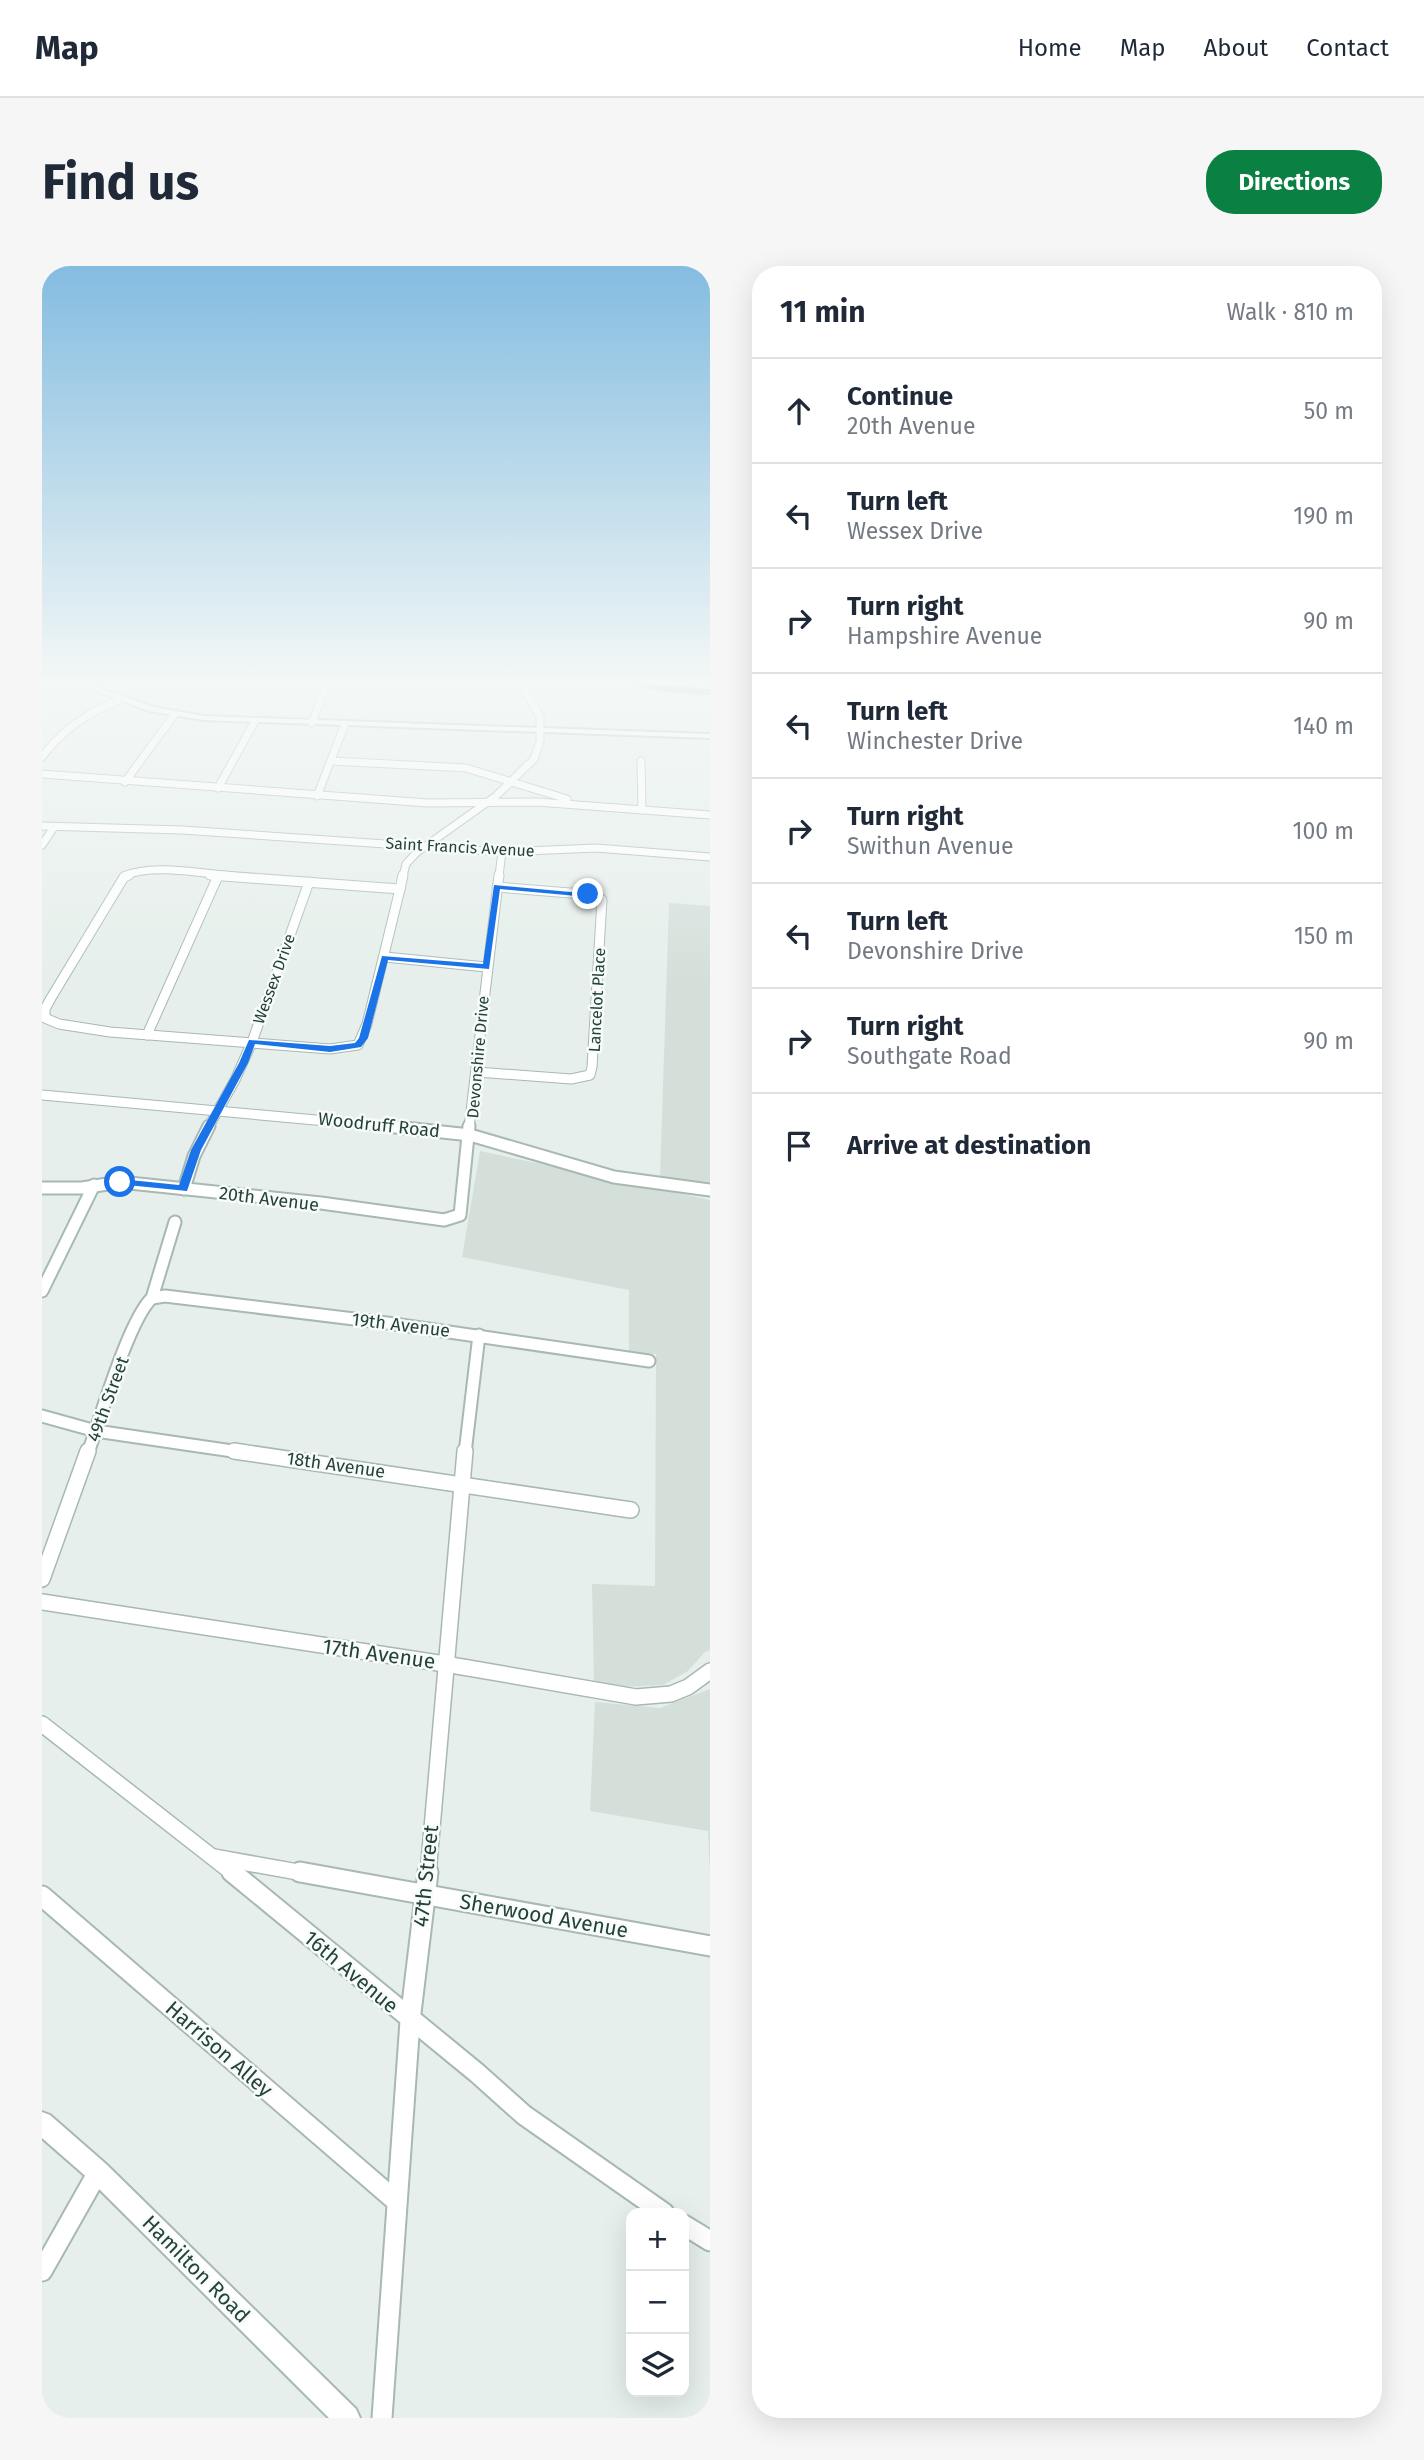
<!DOCTYPE html>
<html lang="en">
<head>
<meta charset="utf-8">
<style>
  :root { --surface:#fff; --page:#f6f6f7; --text:#1f2937; --muted:#747a83; --line:#e0e1e3; --accent:#0b8043 }
  body { margin:0; font-family:"Fira Sans",sans-serif; background:var(--page); color:var(--text) }
  .controls { position:absolute; right:21px; bottom:21px; display:grid; overflow:hidden; border-radius:14px; box-shadow:0 7px 28px #0002 }
  .controls button { width:63px; height:63px; display:grid; place-items:center; padding:0; border:0; border-bottom:2px solid var(--line); background:var(--surface); color:var(--text); font:35px sans-serif }
  .stop { position:absolute; width:21px; height:21px; margin:-16px; border:5px solid #1a73e8; border-radius:50%; background:#fff }
  .stop.end { background:#1a73e8; border-color:#fff; box-shadow:0 2px 7px #0008 }
  .list { margin:0; padding:0; list-style:none }
  h2 { display:flex; justify-content:space-between; align-items:center; height:91px; margin:0; padding:0 28px; font-size:30px }
  h2 small { font-size:23px; font-weight:400; color:var(--muted) }
  .list li { display:grid; grid-template-columns:46px 1fr auto; gap:21px; align-items:center; box-sizing:border-box; height:105px; padding:0 28px; border-top:2px solid var(--line) }
  .list b { display:block; font-size:26px; white-space:nowrap }
  .list p { margin:0; font-size:23px; white-space:nowrap; color:var(--muted) }
  .list em { font-size:23px; font-style:normal; color:var(--muted) }
  .icon { flex:none; width:38px; height:38px; fill:none; stroke:currentColor; stroke-width:2; stroke-linecap:round; stroke-linejoin:round }
  .map { position:relative; flex:none; width:668px; height:2152px; overflow:hidden; border-radius:28px }
  header { display:flex; align-items:center; gap:42px; box-sizing:border-box; height:98px; padding:0 35px; background:var(--surface); border-bottom:2px solid var(--line) }
  header strong { font-size:33px }
  nav { display:flex; gap:38px; margin-inline-start:auto; font-size:24px }
  .intro { display:flex; align-items:center; justify-content:space-between; box-sizing:border-box; height:168px; padding:0 42px }
  h1 { margin:0; font-size:49px }
  .button { padding:18px 32px; border-radius:28px; background:var(--accent); color:#fff; font-size:24px; font-weight:700 }
  main { display:flex; gap:42px; padding:0 42px }
  aside { flex:1; background:var(--surface); border-radius:28px; box-shadow:0 7px 28px #0002 }
  .map>svg:first-child { display:block }
  .built { fill:#d4dfda }
  .lines { fill:none; stroke-linecap:round; stroke-linejoin:round }
  .minor-far4-casing { stroke:#a8b8b2; stroke-width:9 }
  .minor-far3-casing { stroke:#a8b8b2; stroke-width:11 }
  .minor-far2-casing { stroke:#a8b8b2; stroke-width:15 }
  .minor-far1-casing { stroke:#a8b8b2; stroke-width:18 }
  .minor-casing { stroke:#a8b8b2; stroke-width:23 }
  .tertiary-casing { stroke:#a8b8b2; stroke-width:4 }
  .motorway-casing { stroke:#c2cac8; stroke-width:3 }
  .minor-far4 { stroke:#fff; stroke-width:7 }
  .minor-far3 { stroke:#fff; stroke-width:9 }
  .minor-far2 { stroke:#fff; stroke-width:11 }
  .minor-far1 { stroke:#fff; stroke-width:15 }
  .minor { stroke:#fff; stroke-width:19 }
  .tertiary { fill:#fff; fill-rule:evenodd }
  .motorway { fill:#2f6f62; fill-rule:evenodd }
  .route { fill:#1a73e8 }
  .labels { text-anchor:middle; dominant-baseline:central; stroke-width:5; stroke-linejoin:round; paint-order:stroke }
  .far-street-label { font-size:16px; fill:#24423a; stroke:#f7fbf9 }
  .street-label { font-size:18px; fill:#24423a; stroke:#f7fbf9 }
  .near-street-label { font-size:21px; fill:#24423a; stroke:#f7fbf9 }
</style>
</head>
<body>
<header>
<strong>Map</strong>
<nav><a>Home</a><a>Map</a><a>About</a><a>Contact</a></nav>
</header>
<div class="intro"><h1>Find us</h1><a class="button">Directions</a></div>
<main>
<div class="map">
<svg width="668" height="2152" viewBox="0 0 668 2152">
  <rect width="100%" height="100%" fill="#e6efeb"/>
  <g class="built">
    <polygon points="627,637 668,640 668,918 618,912"/>
    <polygon points="438,885 668,934 668,1384 663,1386 646,1405 621,1419 581,1421 552,1415 550,1318 613,1320 614,1088 587,1087 587,1024 420,991"/>
    <polygon points="668,1423 668,1606 666,1565 548,1545 553,1436 618,1442"/>
  </g>
  <g class="lines">
    <defs>
      <g id="minor-far4">
        <polyline points="0,423 19,415"/>
        <polyline points="270,457 286,415"/>
        <path d="M0,491C20,464 44,447 76,435"/>
        <polyline points="290,495 424,502 525,533"/>
        <polyline points="599,495 600,544"/>
        <polyline points="0,508 386,537 495,536 668,549"/>
        <polyline points="83,516 132,449"/>
        <polyline points="176,522 213,455"/>
        <polyline points="275,530 303,458"/>
        <polyline points="0,560 140,564 460,586 554,582 668,591"/>
        <polyline points="0,579 12,561"/>
        <path d="M83,610C109,597 162,608 192,610"/>
        <polyline points="361,610 364,598 374,587 454,530 492,493 498,476 498,450 477,415"/>
        <polyline points="457,610 460,586"/>
      </g>
      <g id="minor-far3">
        <polyline points="87,609 82,611 9,732 3,743 3,752 17,758 68,766 288,783 316,779 325,758 358,623"/>
        <polyline points="168,609 358,623"/>
        <polyline points="358,623 361,609"/>
        <polyline points="343,691 444,701"/>
        <polyline points="105,769 176,610"/>
        <polyline points="435,806 529,813 548,809 550,801 560,634 553,629 455,621"/>
        <polyline points="0,829 361,862"/>
        <polyline points="166,862 193,814 210,776 267,616"/>
        <polyline points="427,862 457,609"/>
      </g>
      <g id="minor-far2">
        <polyline points="344,860 428,869 572,911 668,924"/>
        <polyline points="0,922 40,922 78,916 279,937 402,954 418,949 427,860"/>
        <polyline points="142,923 152,890 167,860"/>
        <polyline points="0,1025 52,919"/>
        <polyline points="110,1032 123,1030 345,1057 607,1095"/>
        <polyline points="0,1150 54,1165 204,1187"/>
        <path d="M46,1187C58,1153 87,1053 110,1032L133,956"/>
        <polyline points="423,1187 437,1069"/>
      </g>
      <g id="minor-far1">
        <polyline points="192,1185 589,1244"/>
        <polyline points="0,1313 46,1185"/>
        <polyline points="0,1336 403,1398 594,1431 629,1428 646,1421 668,1405"/>
        <polyline points="0,1458 192,1608"/>
        <polyline points="172,1591 267,1608"/>
        <polyline points="386,1608 423,1185"/>
      </g>
      <g id="minor">
        <polyline points="190,1606 435,1807 482,1849 622,1947"/>
        <polyline points="258,1606 668,1680"/>
        <polyline points="0,1630 354,1935"/>
        <polyline points="642,1959 668,1975"/>
        <polyline points="0,2005 56,1906"/>
        <polyline points="340,2152 368,1755 386,1606"/>
      </g>
      <g id="tertiary">
        <polygon points="27,415 37,415 112,441 161,450 668,468 668,472 161,454 107,445"/>
        <polygon points="0,1846 8,1849 64,1898 314,2143 318,2152 287,2152 48,1914 0,1872"/>
      </g>
      <polygon id="motorway" points="579,415 668,423 668,429 617,425"/>
    </defs>
    <use href="#minor-far4" class="minor-far4-casing"/>
    <use href="#minor-far3" class="minor-far3-casing"/>
    <use href="#minor-far2" class="minor-far2-casing"/>
    <use href="#minor-far1" class="minor-far1-casing"/>
    <use href="#minor" class="minor-casing"/>
    <use href="#tertiary" class="tertiary-casing"/>
    <use href="#motorway" class="motorway-casing"/>
    <use href="#minor-far4" class="minor-far4"/>
    <use href="#minor-far3" class="minor-far3"/>
    <use href="#minor-far2" class="minor-far2"/>
    <use href="#minor-far1" class="minor-far1"/>
    <use href="#minor" class="minor"/>
    <use href="#tertiary" class="tertiary"/>
    <use href="#motorway" class="motorway"/>
  </g>
  <linearGradient id="sky" x2="0" y2="1"><stop stop-color="#84bce0"/><stop offset="0.58" stop-color="#f4f8f6"/><stop offset="1" stop-color="#f4f8f6" stop-opacity="0"/></linearGradient>
  <rect width="668" height="717" fill="url(#sky)"/>
  <polygon class="route" points="452,619 550,628 546,631 458,623 447,703 346,694 326,772 319,781 288,786 213,778 206,797 159,884 145,925 75,918 75,914 78,913 137,919 149,884 197,797 207,774 288,780 313,777 317,772 340,690 441,698"/>
  <g class="labels">
    <g class="far-street-label">
      <text transform="translate(418 581) rotate(3)">Saint Francis Avenue</text>
      <text transform="translate(232 713) rotate(-70)">Wessex Drive</text>
      <text transform="translate(555 734) rotate(-87)">Lancelot Place</text>
      <text transform="translate(436 791) rotate(-85)">Devonshire Drive</text>
    </g>
    <g class="street-label">
      <text transform="translate(337 859) rotate(6)">Woodruff Road</text>
      <text transform="translate(227 933) rotate(7)">20th Avenue</text>
      <text transform="translate(359 1059) rotate(7)">19th Avenue</text>
      <text transform="translate(66 1133) rotate(-70)">49th Street</text>
      <text transform="translate(294 1199) rotate(8)">18th Avenue</text>
    </g>
    <g class="near-street-label">
      <text transform="translate(337 1388) rotate(8)">17th Avenue</text>
      <text transform="translate(384 1610) rotate(-84)">47th Street</text>
      <text transform="translate(502 1650) rotate(10)">Sherwood Avenue</text>
      <text transform="translate(309 1706) rotate(40)">16th Avenue</text>
      <text transform="translate(177 1783) rotate(41)">Harrison Alley</text>
      <text transform="translate(154 2003) rotate(45)">Hamilton Road</text>
    </g>
  </g>
</svg>
<div class="controls">
<button>+</button>
<button>−</button>
<button><svg class="icon" aria-label="layers" viewBox="0 0 24 24"><path d="M12 4l9 5-9 5-9-5zM3 14l9 5 9-5"/></svg></button>
</div>
<div class="stop" style="left:78px;top:916px"></div>
<div class="stop end" style="left:546px;top:628px"></div>
</div>
<aside>
<h2>11 min<small>Walk · 810 m</small></h2>
<ul class="list">
<li><svg class="icon" aria-label="ahead" viewBox="0 0 24 24"><path d="M12 20V5M6 11l6-6 6 6"/></svg><div><b>Continue</b><p>20th Avenue</p></div><em>50 m</em></li>
<li><svg class="icon" aria-label="left" viewBox="0 0 24 24"><path d="M17 20v-9H6M10 6l-5 5 5 5"/></svg><div><b>Turn left</b><p>Wessex Drive</p></div><em>190 m</em></li>
<li><svg class="icon" aria-label="right" viewBox="0 0 24 24"><path d="M7 20v-9h11M14 6l5 5-5 5"/></svg><div><b>Turn right</b><p>Hampshire Avenue</p></div><em>90 m</em></li>
<li><svg class="icon" aria-label="left" viewBox="0 0 24 24"><path d="M17 20v-9H6M10 6l-5 5 5 5"/></svg><div><b>Turn left</b><p>Winchester Drive</p></div><em>140 m</em></li>
<li><svg class="icon" aria-label="right" viewBox="0 0 24 24"><path d="M7 20v-9h11M14 6l5 5-5 5"/></svg><div><b>Turn right</b><p>Swithun Avenue</p></div><em>100 m</em></li>
<li><svg class="icon" aria-label="left" viewBox="0 0 24 24"><path d="M17 20v-9H6M10 6l-5 5 5 5"/></svg><div><b>Turn left</b><p>Devonshire Drive</p></div><em>150 m</em></li>
<li><svg class="icon" aria-label="right" viewBox="0 0 24 24"><path d="M7 20v-9h11M14 6l5 5-5 5"/></svg><div><b>Turn right</b><p>Southgate Road</p></div><em>90 m</em></li>
<li><svg class="icon" aria-label="arrive" viewBox="0 0 24 24"><path d="M6 21V4h12l-3 4 3 4H6"/></svg><div><b>Arrive at destination</b></div></li>
</ul>
</aside>
</main>
</body>
</html>
